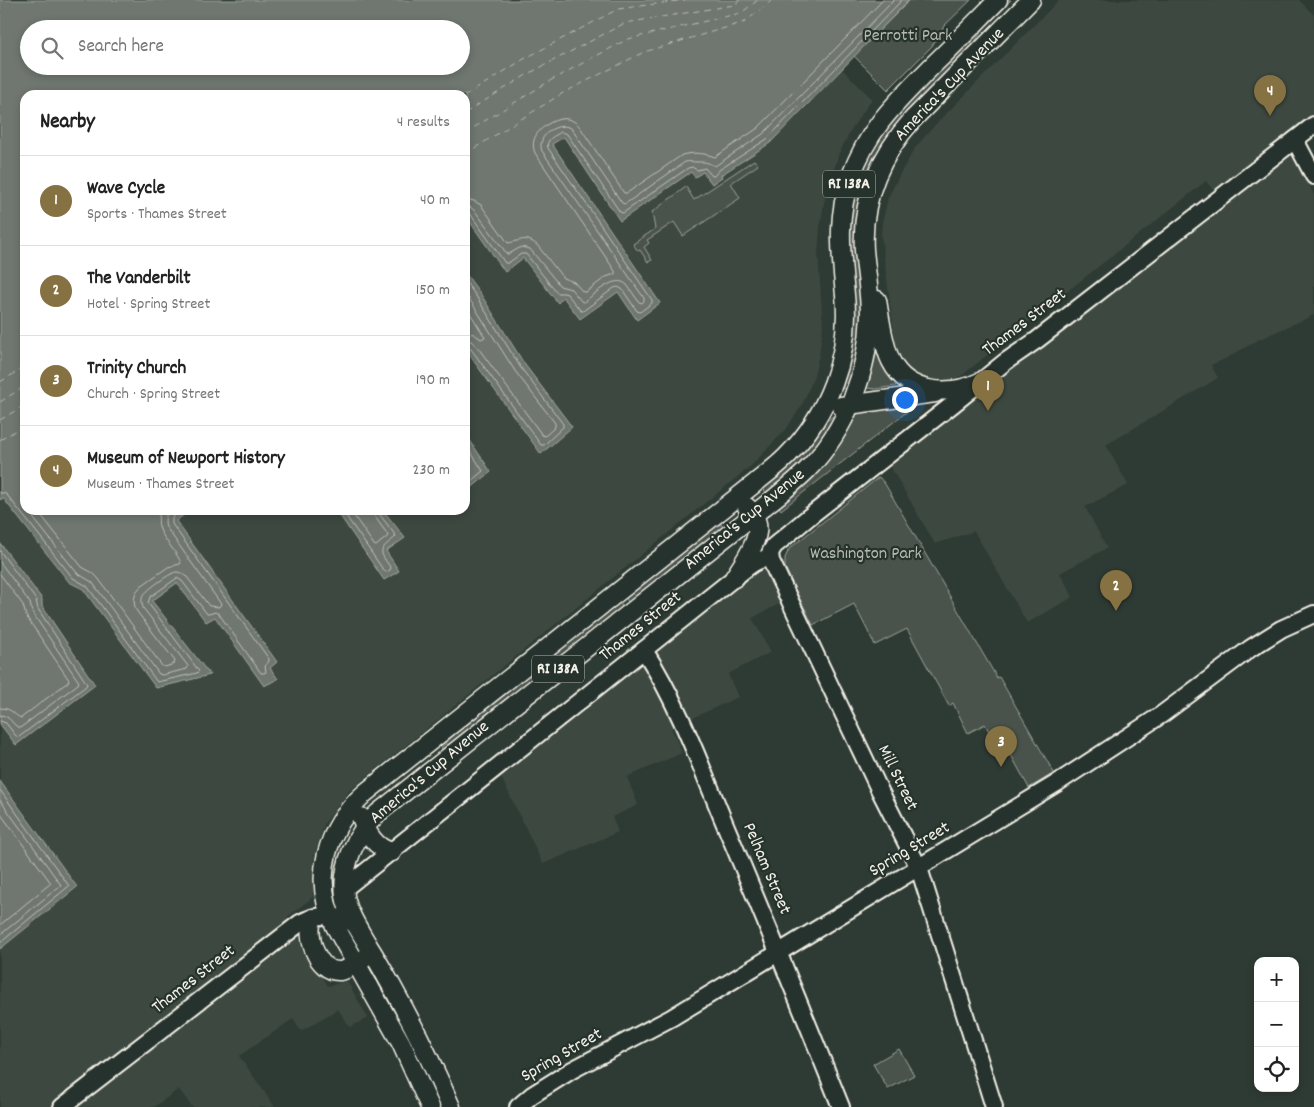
<!DOCTYPE html>
<html lang="en">
<head>
<meta charset="utf-8">
<style>
  :root { --surface:#fff; --page:#f2f2f2; --text:#222; --muted:#767676; --line:#e0e0e0; --accent:#857141 }
  body { margin:0; font-family:Dekko,sans-serif; background:var(--page); color:var(--text) }
  .controls { position:absolute; right:15px; bottom:15px; display:grid; overflow:hidden; border-radius:10px; box-shadow:0 2px 8px #0003 }
  .controls button { width:45px; height:45px; display:grid; place-items:center; padding:0; border:0; border-bottom:1px solid var(--line); background:var(--surface); color:var(--text); font:25px sans-serif }
  .you { position:absolute; left:904px; top:399px; width:18px; height:18px; margin:-12px; border:4px solid #fff; border-radius:50%; background:#1a73e8; box-shadow:0 0 0 8px #1a73e833 }
  .badge { display:grid; place-items:center; width:32px; height:32px; border-radius:50%; background:var(--accent); color:#fff; font-size:16px; font-weight:700 }
  .pin { position:absolute; translate:-50% -41px; filter:drop-shadow(0 1px 2px #0008) }
  .pin::after { content:''; position:absolute; top:26px; width:18px; height:15px; background:inherit; clip-path:polygon(0 0,100% 0,50% 100%) }
  .list { margin:0; padding:0; list-style:none }
  h2 { display:flex; justify-content:space-between; align-items:center; height:65px; margin:0; padding:0 20px; font-size:21px }
  h2 small { font-size:16px; font-weight:400; color:var(--muted) }
  .list li { display:grid; grid-template-columns:32px 1fr auto; gap:15px; align-items:center; box-sizing:border-box; height:90px; padding:0 20px; border-top:1px solid var(--line) }
  .list b { display:block; font-size:19px; white-space:nowrap }
  .list p { margin:0; font-size:16px; white-space:nowrap; color:var(--muted) }
  .list em { font-size:16px; font-style:normal; color:var(--muted) }
  .icon { flex:none; width:28px; height:28px; fill:none; stroke:currentColor; stroke-width:2; stroke-linecap:round; stroke-linejoin:round }
  .map { position:relative; flex:none; width:1314px; height:1107px; overflow:hidden }
  .search { position:absolute; background:var(--surface); box-shadow:0 2px 8px #0003; left:20px; top:20px; width:450px; height:55px; display:flex; align-items:center; gap:12px; box-sizing:border-box; padding:0 18px; border-radius:28px; color:var(--muted); font-size:19px }
  .panel { position:absolute; background:var(--surface); box-shadow:0 2px 8px #0003; left:20px; top:90px; width:450px; height:425px; border-radius:15px }
  .map>svg:first-child { display:block }
  .built { fill:#3c4841 }
  .green { fill:#48524c; stroke:#9ea29a }
  .water { fill:#6f7770; stroke:#a4a8a0; fill-rule:evenodd }
  .lines { fill:none; stroke-linecap:round; stroke-linejoin:round }
  .shore { stroke:#bfc0b8; stroke-width:1 }
  .ferry { stroke:#b8bab2; stroke-width:1; stroke-dasharray:6 5; stroke-linecap:butt }
  .secondary-casing { stroke:#f4f1e8; stroke-width:20 }
  .primary-casing { stroke:#f4f1e8; stroke-width:21 }
  .secondary { stroke:#26332d; stroke-width:16 }
  .primary { stroke:#26332d; stroke-width:18 }
  .labels { text-anchor:middle; dominant-baseline:central; stroke-width:4.5; stroke-linejoin:round; paint-order:stroke }
  .shield { fill:#26332d; stroke:#b6b8b0; stroke-width:1 }
  .shield-label { font-size:16px; font-weight:bold; fill:#f4f1e8 }
  .park-label { font-size:18px; fill:#b8b9b1; stroke:#26332d }
  .street-label { font-size:18px; fill:#f4f1e8; stroke:#26332d }
</style>
</head>
<body>
<div class="map">
<svg width="1314" height="1107" viewBox="0 0 1314 1107">
  <rect width="100%" height="100%" fill="#2e3b34"/>
  <filter id="ink" filterUnits="userSpaceOnUse"><feTurbulence type="fractalNoise" baseFrequency=".02" numOctaves="2"/><feDisplacementMap in="SourceGraphic" scale="10" xChannelSelector="R" yChannelSelector="G"/><feConvolveMatrix kernelMatrix="1 2 1 2 8 2 1 2 1" color-interpolation-filters="sRGB"/></filter>
  <g filter="url(#ink)">
    <g class="built">
      <polygon points="1059,0 1299,0 1314,15 1314,113 1214,191 1206,181 961,376 949,380 935,380 923,377 916,374 905,365 898,351 895,339 881,235 882,223 888,198 900,174 915,148 934,126"/>
      <polygon points="842,69 872,99 854,125 839,153 825,198 820,227 818,254 823,327 819,355 813,379 802,405 786,429 752,465 419,735 349,791 324,824 314,857 313,897 286,918 328,986 347,981 368,1018 350,1027 338,1009 301,1031 293,1019 239,1056 275,1107 192,1107 179,1089 154,1107 0,1107 0,949 77,887 0,781 0,724 16,745 42,606 42,599 0,543 0,500 3,497 69,582 83,589 156,688 152,601 178,583 206,622 215,617 264,685 277,679 270,668 277,662 176,521 190,510 336,510 384,580 398,571 386,551 405,538 383,510 465,510 465,493 491,472 465,433 465,349 541,454 525,365 480,293 465,273 465,215 505,272 523,258 558,302 563,297 580,319 618,292 638,320 660,303 551,144 564,137 691,172 703,172 712,184 722,177 721,175 770,143"/>
      <polygon points="1291,149 1314,195 1314,315 1258,340 1227,358 1211,365 1218,378 1106,445 1128,485 1085,507 1107,548 1060,573 1073,597 1027,623 974,531 935,544 890,466 1046,338"/>
      <polygon points="764,563 783,602 752,618 771,652 728,674 738,697 671,728 682,753 627,777 638,805 612,817 618,832 543,864 501,777"/>
    </g>
    <g class="green">
      <polygon points="910,0 971,0 944,26 932,46 888,90 854,56"/>
      <path d="M1007,0H1011L984,28L968,52L896,126C882,144 872,163 864,184L856,183L866,159L894,116Z"/>
      <polygon points="754,160 758,165 731,183 740,198 683,236 674,222 647,240 649,243 644,247 652,260 648,262 640,250 638,251 633,244 655,229 652,212 686,187 694,200"/>
      <path d="M855,191L862,192C862,238 865,286 861,333C859,352 854,371 848,389L841,388L840,387L849,259V217Z"/>
      <polygon points="877,343 898,379 896,382 896,386 875,389 867,388 875,358"/>
      <path d="M918,403L781,510L779,507C815,477 839,451 859,407Z"/>
      <path d="M833,416L835,418C822,443 803,463 781,482C776,486 771,491 766,493L763,488L788,466L825,422Z"/>
      <polygon points="879,477 885,484 997,678 999,677 1054,773 1029,788 998,731 991,735 985,724 968,733 953,703 949,706 907,629 875,645 854,604 813,625 793,585 785,567 785,558 789,549"/>
      <polygon points="716,524 721,524 722,525 723,529 629,603 625,597"/>
      <polygon points="619,602 623,608 443,750 441,748 463,725"/>
      <polygon points="899,1049 914,1075 888,1089 873,1064"/>
    </g>
    <g class="water">
      <path d="M0,0H909L770,143L721,175L722,177L712,184L703,172L695,177L691,172L620,221L564,137L552,144L660,303L637,320L618,292L580,319L563,297L558,303L523,258L505,272L465,215V95H25V510H190L176,521L277,662L270,668L278,679L264,686L215,617L206,622L177,583L152,601L210,675L156,688L83,589L69,582L3,498L0,500ZM29,29H461V66H29Z"/>
      <polygon points="465,273 480,293 525,365 572,427 541,454 465,349"/>
      <polygon points="465,433 491,472 465,493"/>
      <polygon points="336,510 383,510 405,538 386,551 399,571 384,580"/>
      <polygon points="0,543 42,599 42,606 95,685 16,745 0,724"/>
      <polygon points="0,781 77,887 0,949"/>
    </g>
    <g class="lines">
      <g class="shore">
        <path d="M465,199L474,201L481,205L508,243C521,241 526,235 538,246L563,278L574,282L583,292H586L606,277L615,274V271L535,153C530,140 537,131 548,124C560,117 571,116 580,127L624,193H627L682,155C692,152 705,153 715,157L758,128L883,0"/>
        <path d="M465,207H470L475,211L507,254H509L521,247L530,249L560,286L571,289L582,302H584C594,295 615,273 627,285C631,290 635,297 639,302L642,303L644,301V298L542,151C536,136 557,121 571,128L622,203L625,204L685,162C690,161 693,162 698,162C707,162 706,162 715,166L763,134L894,0"/>
        <path d="M465,213H468L471,215L505,263H508L521,254H526L557,293H564L567,294L581,311H583L614,288L618,287L622,289L637,311L640,312L652,303V300L548,148C545,139 555,136 561,132L567,134L620,212L623,213L688,168L692,167L697,170L705,168L712,176H714L719,170L767,139L902,0"/>
        <polyline points="465,281 476,296 521,368 563,424 563,427 544,445 541,445 471,349 468,347 465,347"/>
        <polyline points="465,292 515,371 555,423 555,427 545,436 542,435 476,345 471,341 465,340"/>
        <polyline points="465,305 485,337 481,339 474,334 465,333"/>
        <polyline points="465,443 483,471 465,486"/>
        <polyline points="0,493 4,493 7,495 73,578 87,586 157,682 197,673 199,671 148,603 150,597 177,578 182,581 207,614 209,614 215,612 219,614 261,673 264,673 266,672 265,666 269,661 269,659 172,524 172,517 182,510"/>
        <path d="M27,510L77,573L92,582L159,674L162,675L187,669L188,666L143,608C142,603 141,600 143,596C146,590 170,573 176,572C181,572 184,574 187,577L209,606L219,607L221,604L166,527C164,520 165,514 171,510"/>
        <path d="M37,510L82,567L93,573L98,578L162,666L165,667L174,664L175,661L138,613L135,608L134,600L136,592L141,586L168,567L180,564L181,563C174,545 150,531 161,510"/>
        <path d="M342,510L384,571L387,572L390,570L391,568C388,564 384,559 382,554C380,546 393,541 396,536L380,515L379,510"/>
        <polyline points="350,510 374,545 376,546 387,537 388,535 375,517 373,510"/>
        <polyline points="0,551 36,600 38,609 87,684 86,686 19,737 16,736 6,723 0,721"/>
        <path d="M0,562L30,603L32,612L79,682L78,684L20,728C11,725 12,716 0,715"/>
        <path d="M0,574L23,605L26,616L69,680L68,682L21,718C13,715 13,708 0,708"/>
        <polyline points="0,790 69,886 0,943"/>
        <polyline points="0,800 61,885 0,935"/>
        <polyline points="0,813 51,883 0,925"/>
      </g>
      <g class="ferry">
        <polyline points="465,96 524,59 618,9 685,0"/>
        <polyline points="465,113 528,74 625,23 734,5 740,0"/>
        <polyline points="465,133 553,79 628,39 741,13 758,0"/>
        <polyline points="465,154 563,93 644,52 745,22 772,0"/>
        <polyline points="0,382 25,367"/>
        <polyline points="0,402 25,386"/>
        <polyline points="0,420 25,405"/>
        <polyline points="0,440 25,425"/>
      </g>
      <defs>
        <g id="secondary">
          <polyline points="1295,140 1314,176"/>
          <path d="M644,650C678,703 700,764 724,822C764,917 803,1012 841,1107"/>
          <path d="M344,889L734,578C744,571 758,555 770,560"/>
          <path d="M62,1107L300,923C318,913 343,913 358,928"/>
          <polyline points="518,1107 532,1095 572,1070 671,1018 1057,783 1161,715 1251,648 1281,629 1314,614"/>
          <polyline points="994,1107 919,868 880,791 771,561 770,553 774,546 810,516 952,405 1005,362 1037,340 1314,125"/>
        </g>
        <g id="primary">
          <path d="M877,300C880,318 883,345 891,361C908,395 950,396 980,382"/>
          <polyline points="841,406 935,393"/>
          <path d="M734,578C743,563 763,537 756,520C754,515 750,511 747,507"/>
          <path d="M361,817C367,833 375,848 392,852"/>
          <path d="M313,918C305,935 317,973 340,971C349,970 358,962 365,958"/>
          <path d="M430,1107L401,1043L335,926C311,878 327,827 365,793L754,484C765,475 776,467 786,457C828,415 851,355 845,295C841,252 836,218 851,176C869,127 896,103 931,67C954,45 976,22 998,0"/>
          <path d="M451,1107C434,1067 415,1028 394,990C386,976 378,961 369,947C360,931 348,914 345,896C341,866 356,833 378,813L776,497C787,488 797,480 807,470C847,429 868,372 870,315C870,293 866,272 864,250C861,199 879,157 913,119L1031,0"/>
        </g>
      </defs>
      <use href="#secondary" class="secondary-casing"/>
      <use href="#primary" class="primary-casing"/>
      <use href="#secondary" class="secondary"/>
      <use href="#primary" class="primary"/>
    </g>
  </g>
  <g class="labels">
    <g class="shield">
      <rect x="823" y="170.5" width="52" height="27" rx="4"/>
      <rect x="532" y="655.5" width="52" height="27" rx="4"/>
    </g>
    <g class="shield-label">
      <text x="849" y="184">RI 138A</text>
      <text x="558" y="669">RI 138A</text>
    </g>
    <g class="park-label">
      <text x="908" y="36">Perrotti Park</text>
      <text x="866" y="554">Washington Park</text>
    </g>
    <g class="street-label">
      <text transform="translate(950 85) rotate(-46)">America's Cup Avenue</text>
      <text transform="translate(1025 323) rotate(-37)">Thames Street</text>
      <text transform="translate(745 520) rotate(-39)">America's Cup Avenue</text>
      <text transform="translate(641 627) rotate(-39)">Thames Street</text>
      <text transform="translate(430 773) rotate(-40)">America's Cup Avenue</text>
      <text transform="translate(897 778) rotate(64)">Mill Street</text>
      <text transform="translate(910 850) rotate(-31)">Spring Street</text>
      <text transform="translate(766 869) rotate(67)">Pelham Street</text>
      <text transform="translate(194 980) rotate(-38)">Thames Street</text>
      <text transform="translate(562 1056) rotate(-30)">Spring Street</text>
    </g>
  </g>
</svg>
<div class="controls">
<button>+</button>
<button>−</button>
<button><svg class="icon" aria-label="locate" viewBox="0 0 24 24"><circle cx="12" cy="12" r="6"/><path d="M12 2v4M12 18v4M2 12h4M18 12h4"/></svg></button>
</div>
<div class="you"></div>
<div class="pin badge" style="left:988px;top:411px">1</div>
<div class="pin badge" style="left:1116px;top:611px">2</div>
<div class="pin badge" style="left:1001px;top:767px">3</div>
<div class="pin badge" style="left:1270px;top:116px">4</div>
<div class="search"><svg class="icon" aria-label="search" viewBox="0 0 24 24"><circle cx="10" cy="10" r="6"/><path d="M15 15l6 6"/></svg>Search here</div>
<section class="panel">
<h2>Nearby<small>4 results</small></h2>
<ul class="list">
<li><span class="badge">1</span><div><b>Wave Cycle</b><p>Sports · Thames Street</p></div><em>40 m</em></li>
<li><span class="badge">2</span><div><b>The Vanderbilt</b><p>Hotel · Spring Street</p></div><em>150 m</em></li>
<li><span class="badge">3</span><div><b>Trinity Church</b><p>Church · Spring Street</p></div><em>190 m</em></li>
<li><span class="badge">4</span><div><b>Museum of Newport History</b><p>Museum · Thames Street</p></div><em>230 m</em></li>
</ul>
</section>
</div>
</body>
</html>
